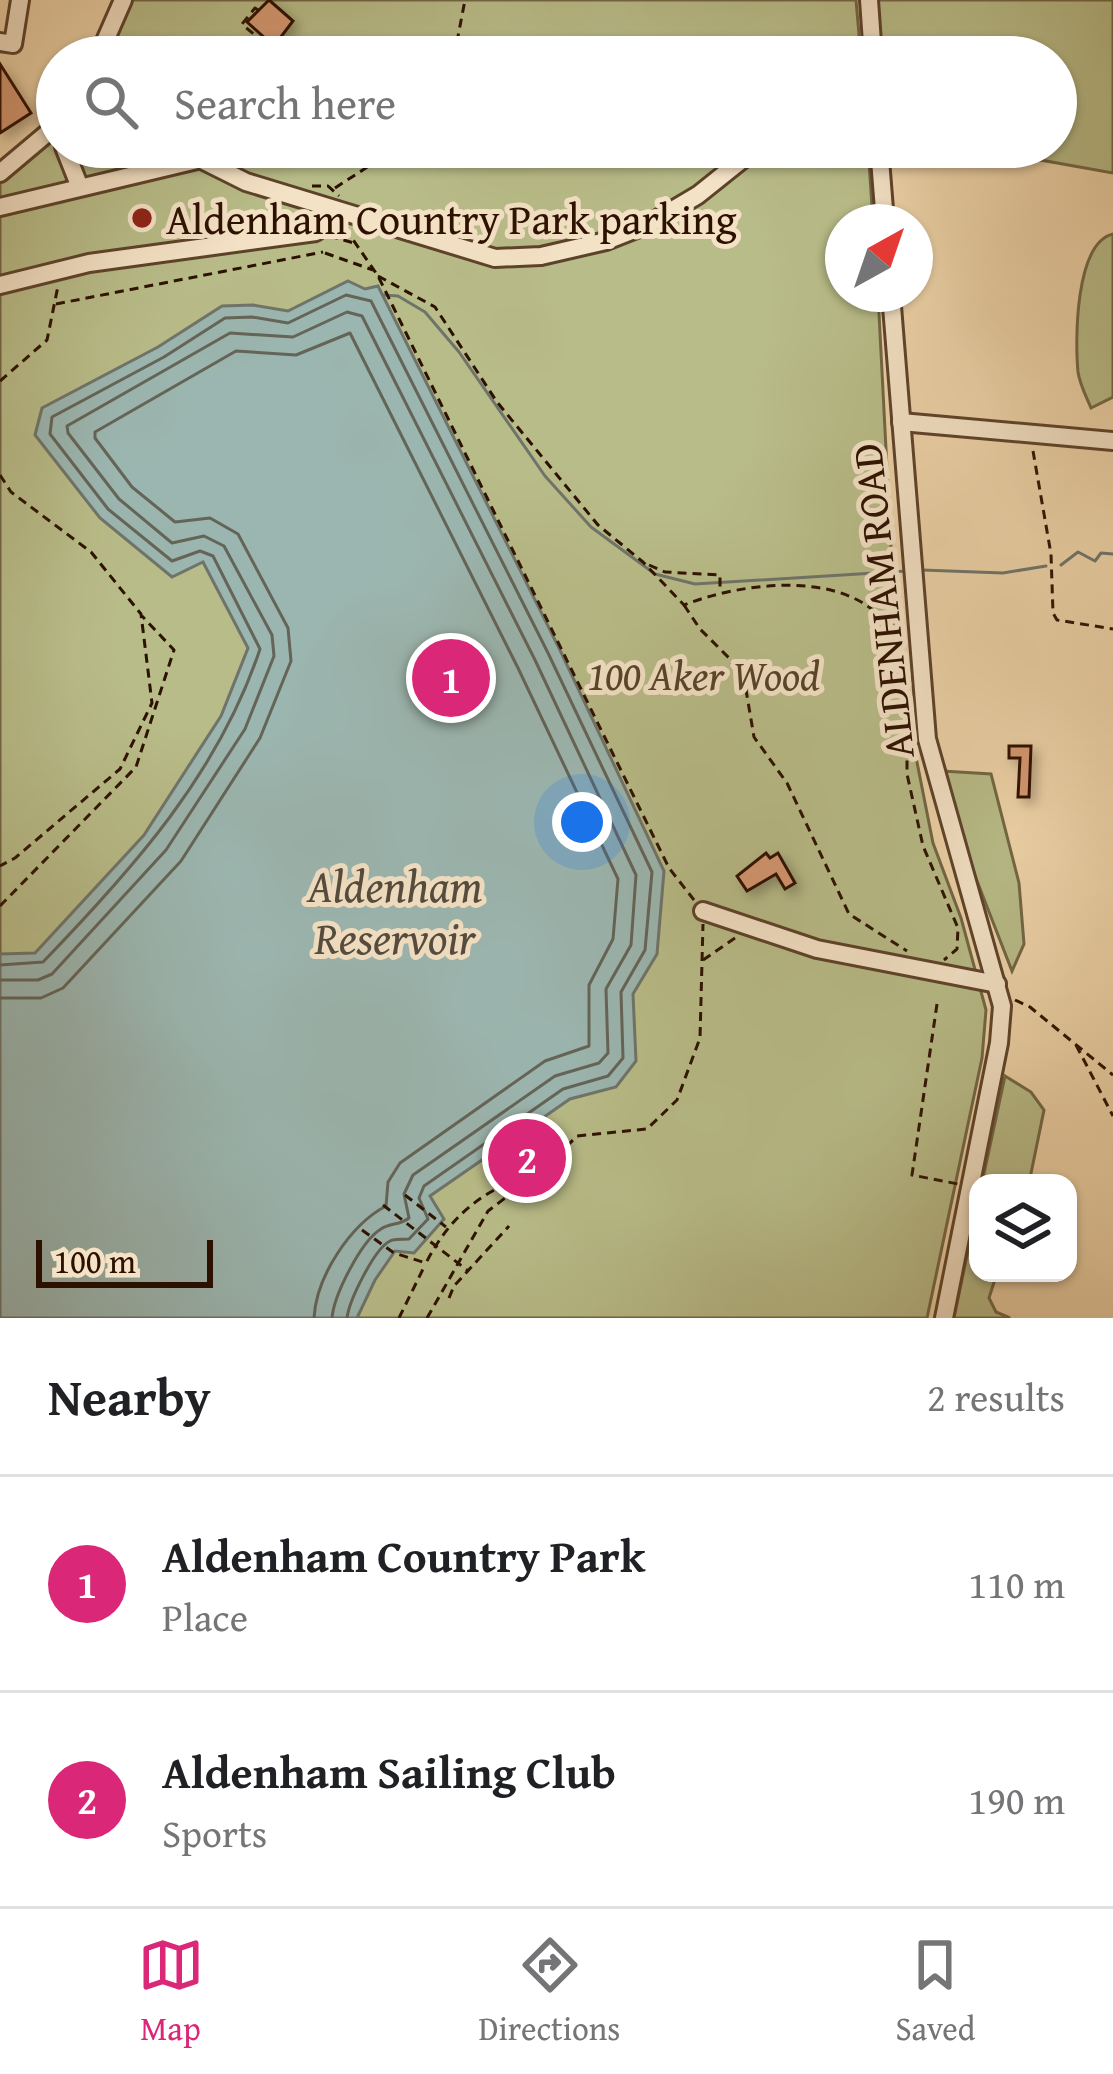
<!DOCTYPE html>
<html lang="en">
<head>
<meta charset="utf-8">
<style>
  :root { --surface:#fff; --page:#f6f6f6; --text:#202124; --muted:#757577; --line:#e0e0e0; --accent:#db2777 }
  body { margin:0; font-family:"Gentium Book Plus",serif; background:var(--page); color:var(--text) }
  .controls { position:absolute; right:36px; bottom:36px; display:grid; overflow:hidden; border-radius:24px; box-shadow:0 3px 9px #0004 }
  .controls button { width:108px; height:108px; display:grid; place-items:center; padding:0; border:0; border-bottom:3px solid var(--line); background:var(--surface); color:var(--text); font:60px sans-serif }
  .compass { position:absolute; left:825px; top:204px; width:108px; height:108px; border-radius:50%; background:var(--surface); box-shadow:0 3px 9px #0004; rotate:40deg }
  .scale { position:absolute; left:36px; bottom:30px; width:177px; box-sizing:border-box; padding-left:12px; border:6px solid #2d1100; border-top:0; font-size:33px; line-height:42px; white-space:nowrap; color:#2d1100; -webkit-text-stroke:9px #f4e2c6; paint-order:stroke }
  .you { position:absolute; left:582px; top:822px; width:42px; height:42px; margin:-30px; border:9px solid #fff; border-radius:50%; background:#1a73e8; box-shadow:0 0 0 18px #1a73e833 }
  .badge { display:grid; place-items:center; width:78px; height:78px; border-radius:50%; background:var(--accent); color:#fff; font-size:39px; font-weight:700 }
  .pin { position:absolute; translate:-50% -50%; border:6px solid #fff; box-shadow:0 3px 12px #0006 }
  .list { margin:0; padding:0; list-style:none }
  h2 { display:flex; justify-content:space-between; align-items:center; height:156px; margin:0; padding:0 48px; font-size:51px }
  h2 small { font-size:39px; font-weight:400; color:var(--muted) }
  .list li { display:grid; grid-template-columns:78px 1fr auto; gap:36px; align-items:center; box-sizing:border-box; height:216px; padding:0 48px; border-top:3px solid var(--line) }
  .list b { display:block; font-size:45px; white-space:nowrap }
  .list p { margin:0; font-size:39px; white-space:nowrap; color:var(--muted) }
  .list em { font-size:39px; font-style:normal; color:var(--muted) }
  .icon { flex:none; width:66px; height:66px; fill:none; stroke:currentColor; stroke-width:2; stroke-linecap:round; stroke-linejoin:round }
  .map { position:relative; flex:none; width:1113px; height:1318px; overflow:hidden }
  .search { position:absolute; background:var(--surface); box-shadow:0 3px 9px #0004; left:36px; right:36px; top:36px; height:132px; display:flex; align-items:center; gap:30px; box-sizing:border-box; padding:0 42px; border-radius:66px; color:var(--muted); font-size:45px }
  .sheet { height:588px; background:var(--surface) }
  nav { display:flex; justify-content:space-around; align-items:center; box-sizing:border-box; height:168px; border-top:3px solid var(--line); background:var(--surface); font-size:33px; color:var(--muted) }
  nav a { display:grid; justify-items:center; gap:6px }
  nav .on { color:var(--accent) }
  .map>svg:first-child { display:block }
  .green { fill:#b8bc88; stroke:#726644; stroke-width:3 }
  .water { fill:#9bb6b0; stroke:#6f746a; stroke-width:3 }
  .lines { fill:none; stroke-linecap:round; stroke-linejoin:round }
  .shore { stroke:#646458; stroke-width:3 }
  .stream { stroke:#6f746a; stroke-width:3 }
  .building { fill:#d59872; stroke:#2d1100; stroke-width:3; filter:url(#shadow) }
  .minor-casing { stroke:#5d422a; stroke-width:22 }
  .path { stroke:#2d1100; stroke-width:3; stroke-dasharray:9 6; stroke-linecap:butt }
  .minor { stroke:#f4e2c6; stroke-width:16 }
  .poi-dot { fill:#8f2418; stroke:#f4e2c6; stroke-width:4.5 }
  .labels { text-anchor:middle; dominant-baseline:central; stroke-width:10; stroke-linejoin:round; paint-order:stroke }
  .poi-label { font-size:42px; fill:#2d1100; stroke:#f4e2c6; text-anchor:start }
  .street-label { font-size:42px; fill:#2d1100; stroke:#f4e2c6 }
  .park-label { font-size:42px; font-style:italic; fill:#574429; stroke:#f4e2c6 }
  .water-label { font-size:45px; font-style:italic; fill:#544b3e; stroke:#f4e2c6 }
</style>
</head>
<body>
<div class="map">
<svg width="1113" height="1318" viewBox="0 0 1113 1318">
  <defs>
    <filter id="shadow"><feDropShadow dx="5.5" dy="5.5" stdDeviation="6" flood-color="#0004"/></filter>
  </defs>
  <rect width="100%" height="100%" fill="#eed3a8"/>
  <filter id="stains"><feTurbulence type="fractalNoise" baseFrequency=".00167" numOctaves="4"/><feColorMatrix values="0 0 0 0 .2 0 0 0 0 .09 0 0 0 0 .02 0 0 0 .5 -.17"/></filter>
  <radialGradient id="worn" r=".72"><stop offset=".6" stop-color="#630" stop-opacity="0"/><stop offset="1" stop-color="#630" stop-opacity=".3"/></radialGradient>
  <g class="green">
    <polygon points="128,0 856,0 861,57 103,57"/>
    <polygon points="877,0 1113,0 1113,173 968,147 1056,147 1056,57 882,57"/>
    <polygon points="57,132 57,147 868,147 873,222 843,222 843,294 878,294 895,624 911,732 933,843 961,918 986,1010 982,1058 927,1318 0,1318 0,183"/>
    <path d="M1113,234V397L1091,408C1086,396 1080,385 1078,372C1075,340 1075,243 1113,234Z"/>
    <polygon points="942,771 991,774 1019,883 1024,944 1012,971 958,832"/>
    <polygon points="1005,1076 1031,1092 1044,1110 1029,1183 982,1183"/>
    <polygon points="978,1203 978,1273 997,1273 989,1298 996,1312 1010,1318 954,1318"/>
  </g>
  <polygon class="water" points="348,281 365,289 378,286 559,648 664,871 657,954 633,994 636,1061 616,1087 570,1099 430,1196 444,1219 414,1253 395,1251 375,1280 357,1318 0,1318 0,954 35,953 144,835 221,716 248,648 203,562 172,577 100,518 35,435 42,408 158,347 222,306 253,305 288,311"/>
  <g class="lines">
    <g class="shore">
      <path d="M0,965L43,962C132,870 219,773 260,649L213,556L200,551L172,561L108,509L50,434L52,417L164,357L225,318L252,317L288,323L346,295L371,301L548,653L652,872L645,950L621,992L623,1058L608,1076L563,1089L424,1186L419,1198L428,1219L409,1239C406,1239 393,1239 390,1241C374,1249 349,1301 347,1318"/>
      <path d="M0,980H38L52,974L166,850L245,729L274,656L272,635L224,546L204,536L172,543L119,499L68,433L67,426L230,333L293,337L347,312L362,316L535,660L636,875L631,945L606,989L608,1053L599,1063L555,1076L413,1175L404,1194L409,1218C399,1226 391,1222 381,1229C361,1241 334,1295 332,1318"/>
      <path d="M0,998H41L63,988L181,861L260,738L291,661L288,628L238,534L210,518L175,522L132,487L95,438V432L236,351L296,355L350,333L518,668L618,879L613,939L589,985V1046L545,1061L400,1163L388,1182L386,1206C350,1225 316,1277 314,1318"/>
    </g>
    <g class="stream">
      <polyline points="383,295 398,296 425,312 459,352 545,476 591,527 655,574 695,584 907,571"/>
      <polyline points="1061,565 1078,552 1095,561 1101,553 1113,554"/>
      <polyline points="922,570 1003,573 1046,566"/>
    </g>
  </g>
  <g class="building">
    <polygon points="269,0 293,21 274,46 247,22"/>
    <polygon points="0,64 31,113 0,133"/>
    <polygon points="1009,746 1031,746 1029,797 1018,797 1020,758 1009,758"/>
    <polygon points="766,853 770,858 778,853 795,883 785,889 776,874 747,891 737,876"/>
    <polygon points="530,1143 543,1158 524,1173 512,1158"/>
  </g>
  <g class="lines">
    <defs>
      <g id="minor">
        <polyline points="869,0 873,57"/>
        <polyline points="0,42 13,44 20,0"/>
        <polyline points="98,57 123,0"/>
        <polyline points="64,147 79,185"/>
        <polyline points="176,147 246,182 495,258 541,256 606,241 649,224 698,195 758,147"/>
        <polyline points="879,147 885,222"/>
        <polyline points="0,173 57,125"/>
        <polyline points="0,207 197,160"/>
        <polyline points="0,285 89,263 316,232 332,212"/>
        <polyline points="891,294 927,739 1002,1006 999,1043 944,1318"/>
        <polyline points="901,422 1113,441"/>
        <polyline points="703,911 817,949 997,984"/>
      </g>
    </defs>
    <use href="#minor" class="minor-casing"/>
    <g class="path">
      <path d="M258,10L255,8L242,24C262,43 284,54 311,51L320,57"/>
      <polyline points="454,57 465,0"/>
      <polyline points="247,167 256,147"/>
      <polyline points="312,186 328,186 339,196"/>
      <polyline points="335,188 398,147"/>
      <polyline points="345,228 378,276 669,868 694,900"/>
      <polyline points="329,236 354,243"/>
      <polyline points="325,253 373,270"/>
      <path d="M378,276L435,307L497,402L598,525L643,562L684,605C742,582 850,568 889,628L907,732V774L923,846L958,928L957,949L944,960"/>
      <polyline points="56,304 323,252"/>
      <polyline points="0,381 47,340 58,286"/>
      <polyline points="1033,451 1051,554 1053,613 1057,620 1113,629"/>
      <polyline points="0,475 11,492 91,552 141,614 152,703 120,769 15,858 0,866"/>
      <polyline points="649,565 665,572 720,575 720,589"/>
      <polyline points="684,605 700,629 729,658 746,690 754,737 787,783 849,914 907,951"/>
      <polyline points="0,906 136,767 174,650 142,616"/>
      <polyline points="703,960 735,938"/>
      <polyline points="1015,1000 1030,1007 1113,1075"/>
      <polyline points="937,1004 912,1175 958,1184"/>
      <polyline points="1076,1045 1113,1116"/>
      <polyline points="405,1195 446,1227"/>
      <polyline points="383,1205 467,1270"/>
      <path d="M362,1230L394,1253L426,1263C443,1230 465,1205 498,1188L506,1195"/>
      <polyline points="449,1298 454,1286 509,1226"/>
      <polyline points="399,1318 425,1265"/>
      <polyline points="427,1318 488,1211 546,1167 577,1136 647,1129 677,1100 700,1038 703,924"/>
    </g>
    <use href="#minor" class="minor"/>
  </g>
  <circle class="poi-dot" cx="142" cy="218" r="12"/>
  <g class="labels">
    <g class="poi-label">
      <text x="166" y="218">Aldenham Country Park parking</text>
    </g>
    <g class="street-label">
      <text transform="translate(882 601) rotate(-96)">ALDENHAM ROAD</text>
    </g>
    <g class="park-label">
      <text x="704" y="674">100 Aker Wood</text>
    </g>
    <g class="water-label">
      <text x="395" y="885">Aldenham<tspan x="395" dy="52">Reservoir</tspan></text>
    </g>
  </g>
  <rect width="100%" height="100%" filter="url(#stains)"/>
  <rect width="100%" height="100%" fill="url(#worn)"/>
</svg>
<div class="controls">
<button><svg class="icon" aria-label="layers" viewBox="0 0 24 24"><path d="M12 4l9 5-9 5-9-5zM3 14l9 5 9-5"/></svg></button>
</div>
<svg class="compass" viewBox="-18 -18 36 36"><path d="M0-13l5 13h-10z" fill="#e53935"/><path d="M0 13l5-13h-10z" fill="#757577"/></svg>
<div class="scale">100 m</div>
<div class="you"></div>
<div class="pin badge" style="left:451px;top:678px">1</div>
<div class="pin badge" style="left:527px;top:1158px">2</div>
<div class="search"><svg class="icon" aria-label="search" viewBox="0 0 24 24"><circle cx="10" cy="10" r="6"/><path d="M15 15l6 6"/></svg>Search here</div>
</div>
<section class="sheet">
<h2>Nearby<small>2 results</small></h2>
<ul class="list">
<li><span class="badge">1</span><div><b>Aldenham Country Park</b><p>Place</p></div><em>110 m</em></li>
<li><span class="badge">2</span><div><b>Aldenham Sailing Club</b><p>Sports</p></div><em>190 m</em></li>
</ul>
</section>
<nav>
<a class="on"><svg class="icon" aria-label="map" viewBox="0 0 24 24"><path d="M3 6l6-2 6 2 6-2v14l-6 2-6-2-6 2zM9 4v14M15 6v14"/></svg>Map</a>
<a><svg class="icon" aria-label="directions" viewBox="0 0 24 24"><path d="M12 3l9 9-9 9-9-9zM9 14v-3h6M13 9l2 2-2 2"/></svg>Directions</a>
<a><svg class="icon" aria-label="saved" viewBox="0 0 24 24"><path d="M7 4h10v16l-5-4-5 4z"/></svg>Saved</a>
</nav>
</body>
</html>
